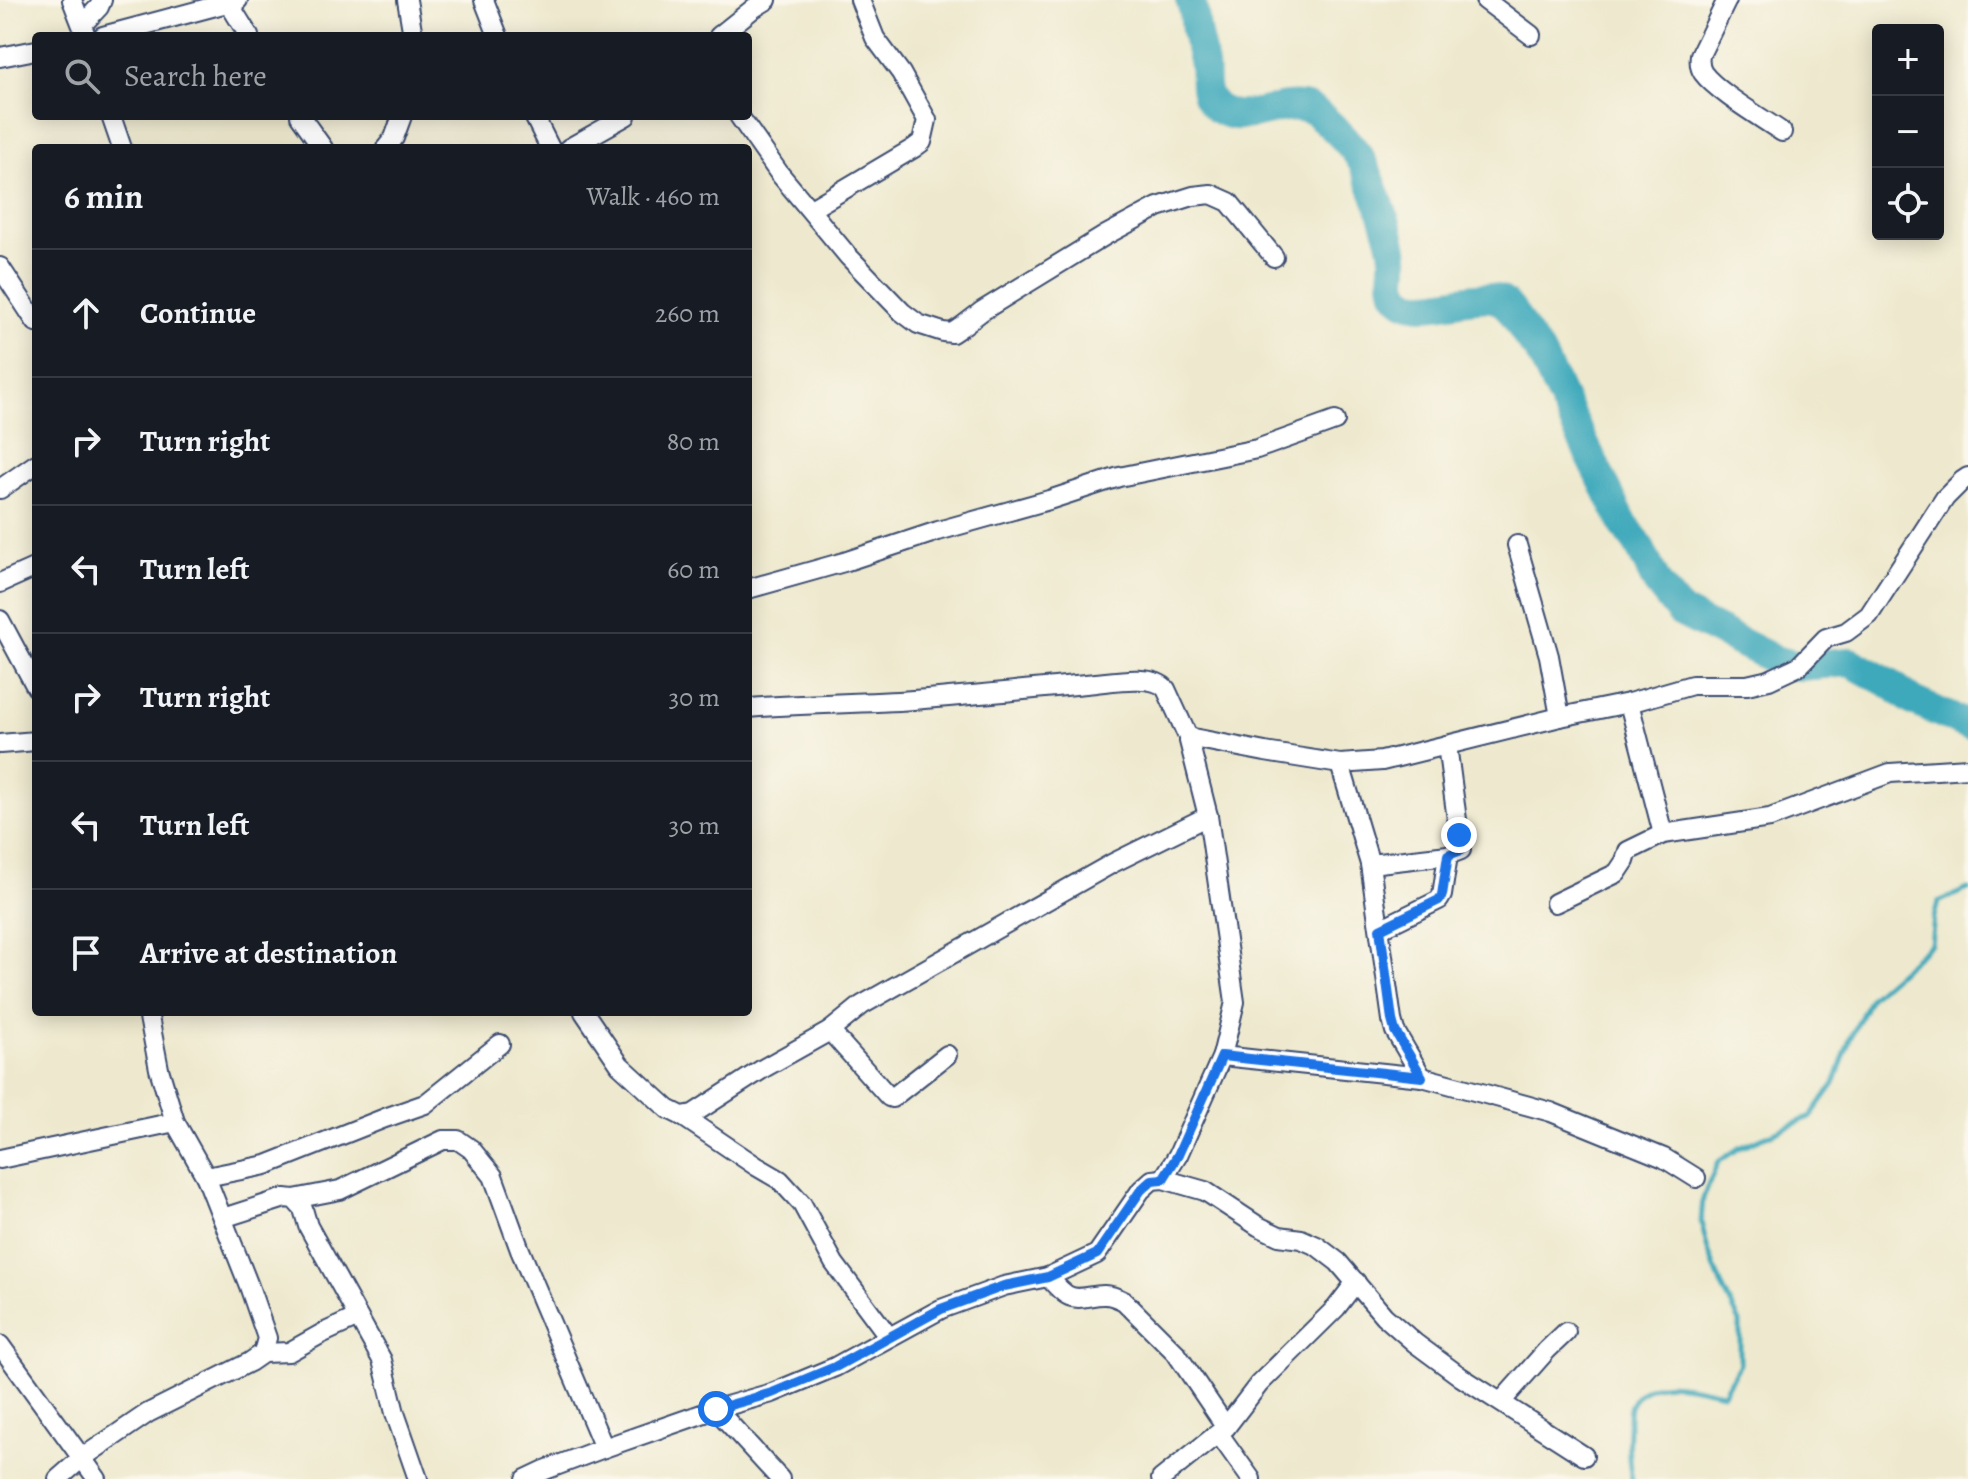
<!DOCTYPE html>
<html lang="en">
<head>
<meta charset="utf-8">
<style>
  :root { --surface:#171b24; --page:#242831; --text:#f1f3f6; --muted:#9ea1a6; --line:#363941 }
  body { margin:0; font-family:Alegreya,serif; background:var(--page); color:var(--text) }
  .controls { position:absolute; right:24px; top:24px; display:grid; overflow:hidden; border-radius:8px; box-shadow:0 4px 20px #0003 }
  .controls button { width:72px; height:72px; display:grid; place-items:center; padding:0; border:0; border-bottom:2px solid var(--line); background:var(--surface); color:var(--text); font:40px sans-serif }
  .stop { position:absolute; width:24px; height:24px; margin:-18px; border:6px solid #1a73e8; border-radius:50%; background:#fff }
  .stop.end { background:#1a73e8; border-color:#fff; box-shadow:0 2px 8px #0008 }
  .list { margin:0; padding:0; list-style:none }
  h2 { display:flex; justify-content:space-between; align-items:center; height:104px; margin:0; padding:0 32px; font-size:34px }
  h2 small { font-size:26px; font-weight:400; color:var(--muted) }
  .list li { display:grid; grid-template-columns:52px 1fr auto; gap:24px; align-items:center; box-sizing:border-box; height:128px; padding:0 32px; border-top:2px solid var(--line) }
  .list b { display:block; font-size:30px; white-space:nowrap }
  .list em { font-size:26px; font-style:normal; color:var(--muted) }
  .icon { flex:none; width:44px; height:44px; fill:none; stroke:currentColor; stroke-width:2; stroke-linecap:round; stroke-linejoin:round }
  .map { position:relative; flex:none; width:1968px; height:1479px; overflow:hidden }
  .search { position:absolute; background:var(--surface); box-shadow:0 4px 20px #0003; left:32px; top:32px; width:720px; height:88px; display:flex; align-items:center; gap:20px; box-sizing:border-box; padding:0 28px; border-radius:8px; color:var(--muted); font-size:30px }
  .panel { position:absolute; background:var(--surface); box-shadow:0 4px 20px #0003; left:32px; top:144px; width:720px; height:872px; border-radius:8px }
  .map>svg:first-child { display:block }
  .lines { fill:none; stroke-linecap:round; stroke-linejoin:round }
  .stream { stroke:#3ca9bb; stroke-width:5 }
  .river { stroke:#3ca9bb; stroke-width:30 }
  .minor-casing { stroke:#3b4b6f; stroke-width:22 }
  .minor { stroke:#fff; stroke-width:18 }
  .route { stroke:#1a73e8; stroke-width:10 }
</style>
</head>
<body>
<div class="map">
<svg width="1968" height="1479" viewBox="0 0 1968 1479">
  <rect width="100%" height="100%" fill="#fbf7ec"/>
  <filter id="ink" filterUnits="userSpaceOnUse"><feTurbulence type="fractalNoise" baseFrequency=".0125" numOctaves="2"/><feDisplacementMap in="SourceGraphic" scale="16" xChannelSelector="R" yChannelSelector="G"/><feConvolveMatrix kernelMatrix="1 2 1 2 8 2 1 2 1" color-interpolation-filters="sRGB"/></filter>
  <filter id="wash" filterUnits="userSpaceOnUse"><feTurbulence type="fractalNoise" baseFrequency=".006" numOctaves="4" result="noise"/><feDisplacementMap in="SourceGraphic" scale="32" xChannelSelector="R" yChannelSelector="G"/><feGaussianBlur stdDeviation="1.8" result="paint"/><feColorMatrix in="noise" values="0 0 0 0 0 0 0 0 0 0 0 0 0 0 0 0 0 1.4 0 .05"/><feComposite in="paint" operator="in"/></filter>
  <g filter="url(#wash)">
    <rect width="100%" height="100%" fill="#eee9ce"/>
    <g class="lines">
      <path class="stream" d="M1632,1479C1628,1462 1628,1447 1629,1429C1629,1422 1628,1411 1631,1405C1647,1371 1696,1388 1723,1393L1740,1364V1322L1721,1284L1708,1250L1701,1222L1703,1198L1718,1162L1739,1148L1810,1117L1834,1084L1850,1039L1871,996L1931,944L1934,917L1938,902L1968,889"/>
      <path class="river" d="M1190,0C1196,13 1194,22 1197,35C1199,45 1202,55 1204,65C1206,77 1202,90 1210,100C1234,134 1275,99 1307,108C1319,110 1353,147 1360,158C1370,175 1392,235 1394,256C1396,270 1388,284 1399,296C1419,319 1472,289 1499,300C1512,305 1518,323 1525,333C1529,340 1535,346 1540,353L1624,525L1637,542L1657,583L1680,612L1777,661L1799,666L1850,662L1892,685L1913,701L1968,725"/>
    </g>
  </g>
  <g filter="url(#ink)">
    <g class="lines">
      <defs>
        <g id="minor">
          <polyline points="72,0 86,36"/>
          <polyline points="407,0 413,36"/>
          <polyline points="484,0 498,36"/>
          <polyline points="1485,0 1531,35"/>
          <path d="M1727,0L1700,55C1699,62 1699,67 1703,73C1717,92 1762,118 1782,132"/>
          <polyline points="228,2 249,36"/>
          <polyline points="83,24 99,7 102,0"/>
          <polyline points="103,36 238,0"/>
          <polyline points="719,36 754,8 767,0"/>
          <polyline points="0,57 36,50"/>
          <polyline points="111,116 122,148"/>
          <polyline points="300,116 323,148"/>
          <polyline points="534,116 550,148"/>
          <polyline points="739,116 779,173 848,256 902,312 918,324 943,332 952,333 961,327 982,311 1106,235 1158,207 1193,196 1211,194 1229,202 1274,257"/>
          <polyline points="386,148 394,138 402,116"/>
          <polyline points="569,148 626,116"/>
          <polyline points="811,209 914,148 922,142 927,120 901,73 875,38 860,0"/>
          <polyline points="0,267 36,322"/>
          <polyline points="0,489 36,464"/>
          <polyline points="1517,545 1549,656 1560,717"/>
          <polyline points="0,583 36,567"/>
          <polyline points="748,589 844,562 938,531 1049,500 1119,477 1257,449 1335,421"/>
          <polyline points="0,620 36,687"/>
          <polyline points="1629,703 1663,834 1770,818 1890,773 1968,768"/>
          <path d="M748,708C803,703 858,704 913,700C974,695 1035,689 1096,683C1115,681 1154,674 1166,689L1188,737L1208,816L1235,1002L1222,1056L1178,1155L1163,1179"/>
          <polyline points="1188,737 1265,752 1340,764 1382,761 1560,717 1629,703 1692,685 1747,685 1769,680 1799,666 1826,638 1846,632 1869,615 1945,498 1962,481 1968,477"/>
          <polyline points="0,744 36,741"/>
          <polyline points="1340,764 1370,864 1392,1020 1395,1031 1422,1077"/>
          <polyline points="1370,864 1448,855 1461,850 1447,745"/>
          <polyline points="1555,903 1617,873 1625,861 1628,851 1663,834"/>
          <polyline points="1380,929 1439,900 1442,895 1448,855"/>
          <polyline points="584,1012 620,1065 668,1109 682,1116 693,1114 764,1068 830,1031 862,1005 1113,863 1208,816"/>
          <polyline points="830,1031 889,1097 892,1098 947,1055"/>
          <polyline points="1222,1056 1422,1077 1489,1095 1551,1112 1664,1158 1696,1178"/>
          <polyline points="682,1116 756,1166 780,1180 802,1204 834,1263 889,1337"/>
          <polyline points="0,1159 175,1122"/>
          <polyline points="206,1177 266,1165 385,1118 425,1104 500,1044"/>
          <polyline points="294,1199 340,1190 443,1140 458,1140 471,1149 493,1176 520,1250 604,1448"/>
          <polyline points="223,1218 285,1198 294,1199 303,1209 308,1226 382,1360 395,1413 418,1479"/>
          <path d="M1048,1277C1054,1283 1060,1291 1067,1295C1079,1302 1092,1294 1105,1295C1112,1295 1118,1298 1124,1301L1176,1353L1226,1427"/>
          <polyline points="0,1345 97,1479"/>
          <polyline points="263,1353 289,1352 321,1334 358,1317"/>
          <polyline points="1501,1402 1547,1350 1566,1332"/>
          <polyline points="716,1409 780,1479"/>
          <polyline points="1219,1434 1251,1479"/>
          <polyline points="58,1479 82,1458 148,1413 250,1362 263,1353 267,1338 249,1286 206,1177 175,1122 159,1069 148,1012"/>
          <polyline points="526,1479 545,1470 604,1448 716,1409 772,1393 835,1367 941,1309 1004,1286 1048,1277 1097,1254 1141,1190 1152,1180 1163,1179 1205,1191 1258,1226 1279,1236 1301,1239 1317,1246 1338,1262 1384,1316 1415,1343 1461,1377 1584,1456"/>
          <polyline points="1161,1479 1226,1427 1259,1384 1336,1308 1356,1282"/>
        </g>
      </defs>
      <use href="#minor" class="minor-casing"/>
      <use href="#minor" class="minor"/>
    </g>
  </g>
  <g class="lines" filter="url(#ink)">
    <polyline class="route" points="716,1409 772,1393 835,1367 941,1309 1004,1286 1048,1277 1097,1254 1141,1190 1152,1180 1163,1179 1178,1155 1222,1056 1422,1077 1395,1031 1392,1020 1380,929 1439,900 1442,895 1448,855 1461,850 1459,835"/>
  </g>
</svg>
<div class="controls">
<button>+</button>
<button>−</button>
<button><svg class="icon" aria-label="locate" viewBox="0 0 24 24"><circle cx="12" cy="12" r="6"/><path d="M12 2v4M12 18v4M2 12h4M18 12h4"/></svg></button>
</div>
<div class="stop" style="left:716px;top:1409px"></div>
<div class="stop end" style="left:1459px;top:835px"></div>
<div class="search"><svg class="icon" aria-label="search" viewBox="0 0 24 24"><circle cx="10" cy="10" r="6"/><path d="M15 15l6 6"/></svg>Search here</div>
<section class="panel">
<h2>6 min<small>Walk · 460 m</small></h2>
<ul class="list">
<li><svg class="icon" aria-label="ahead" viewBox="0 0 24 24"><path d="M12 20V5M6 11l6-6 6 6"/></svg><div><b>Continue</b></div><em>260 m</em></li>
<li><svg class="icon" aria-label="right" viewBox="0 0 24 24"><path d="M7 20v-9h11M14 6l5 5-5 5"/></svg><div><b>Turn right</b></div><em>80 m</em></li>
<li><svg class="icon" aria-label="left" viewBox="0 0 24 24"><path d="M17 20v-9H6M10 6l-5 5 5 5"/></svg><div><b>Turn left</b></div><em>60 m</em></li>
<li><svg class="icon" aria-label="right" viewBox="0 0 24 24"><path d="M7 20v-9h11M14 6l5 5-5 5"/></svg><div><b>Turn right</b></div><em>30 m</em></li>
<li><svg class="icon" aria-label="left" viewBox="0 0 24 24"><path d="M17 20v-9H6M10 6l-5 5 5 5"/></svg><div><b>Turn left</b></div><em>30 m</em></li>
<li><svg class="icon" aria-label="arrive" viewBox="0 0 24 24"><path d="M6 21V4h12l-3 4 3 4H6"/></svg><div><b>Arrive at destination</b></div></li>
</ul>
</section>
</div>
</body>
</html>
